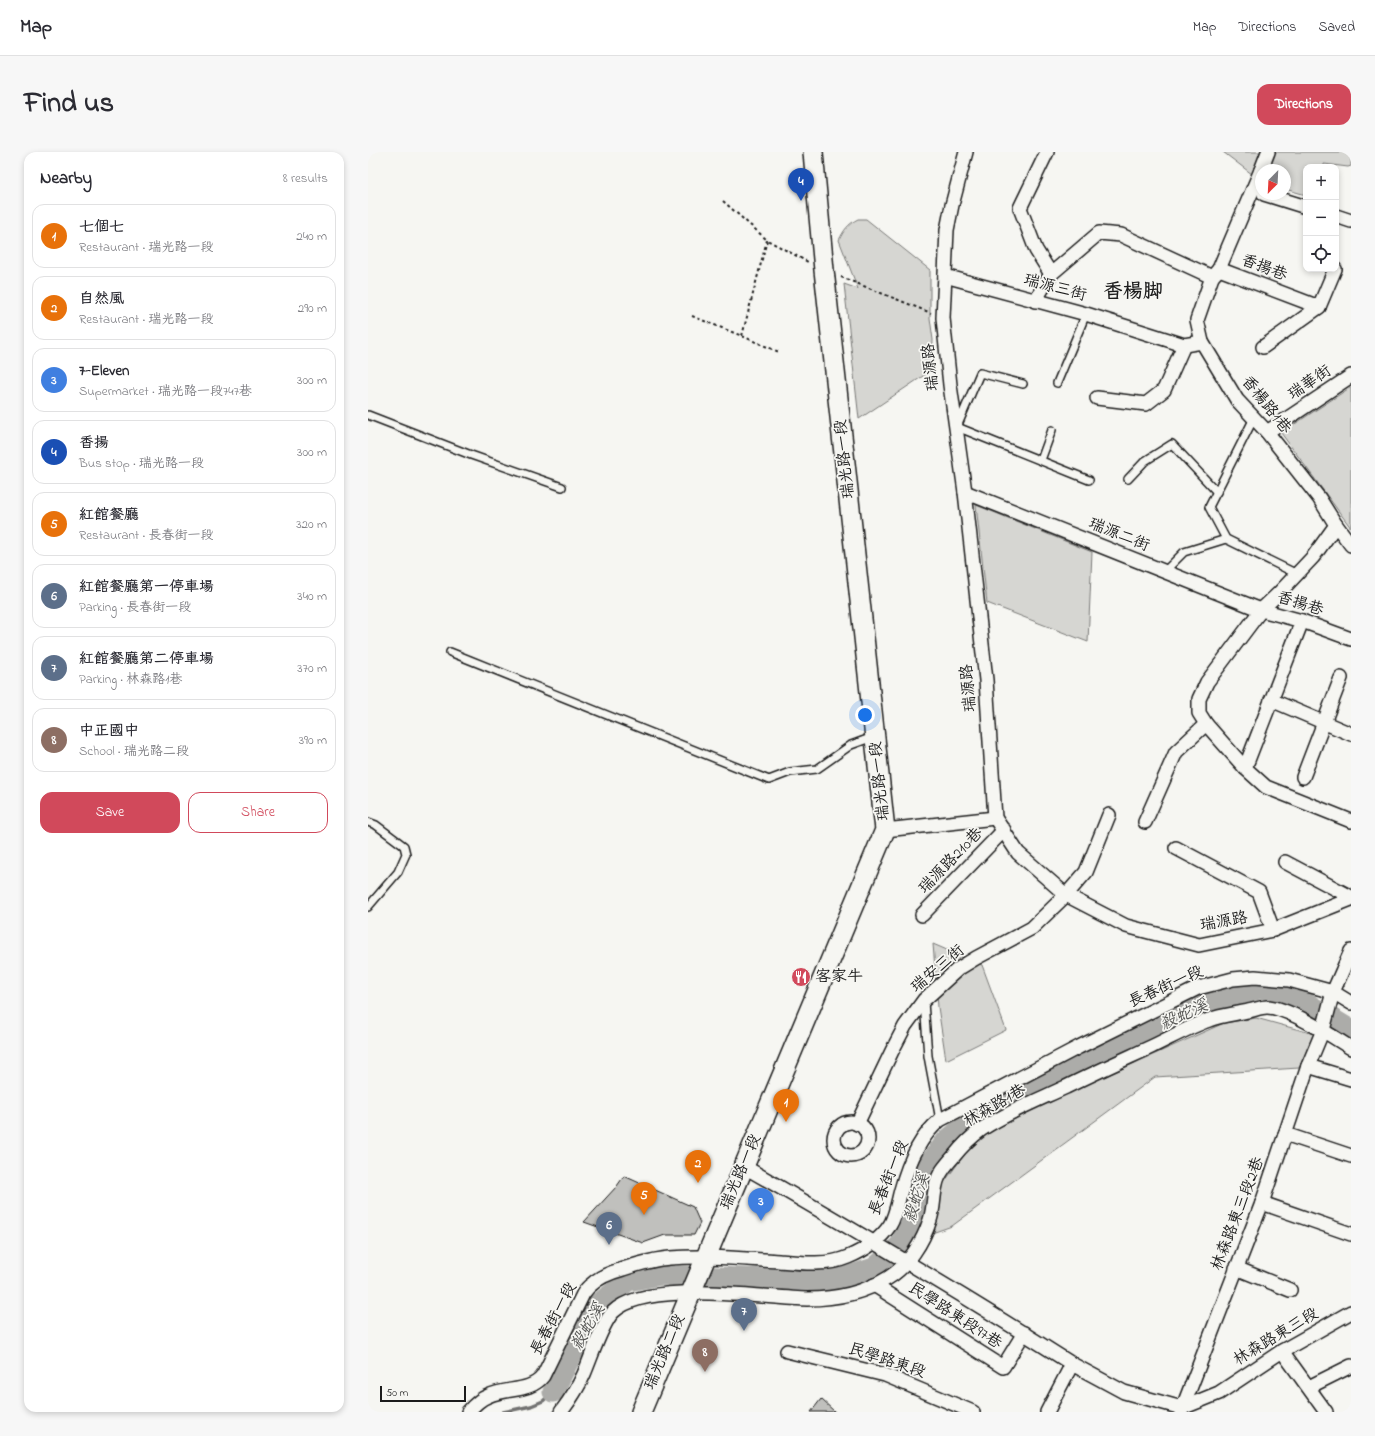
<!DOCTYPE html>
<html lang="en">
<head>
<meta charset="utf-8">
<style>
  :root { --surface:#fff; --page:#f7f7f7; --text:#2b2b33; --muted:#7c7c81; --line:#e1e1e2; --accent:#d1495b }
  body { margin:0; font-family:"Indie Flower","LXGW WenKai TC",sans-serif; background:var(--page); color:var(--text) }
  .controls { position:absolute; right:12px; top:12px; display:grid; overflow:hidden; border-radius:8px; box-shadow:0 2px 6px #0003 }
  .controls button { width:36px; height:36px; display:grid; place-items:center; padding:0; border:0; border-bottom:1px solid var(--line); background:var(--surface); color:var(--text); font:20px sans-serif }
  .compass { position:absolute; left:887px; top:12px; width:36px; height:36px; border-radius:50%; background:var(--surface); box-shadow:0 2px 6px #0003; rotate:204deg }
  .scale { position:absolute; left:12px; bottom:10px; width:86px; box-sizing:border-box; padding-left:4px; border:2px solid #1c1c1c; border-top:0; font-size:11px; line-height:14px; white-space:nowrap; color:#1c1c1c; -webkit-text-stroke:3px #f6f6f2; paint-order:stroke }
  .you { position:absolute; left:497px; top:563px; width:14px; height:14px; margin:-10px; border:3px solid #fff; border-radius:50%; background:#1a73e8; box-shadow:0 0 0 6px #1a73e833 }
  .badge { display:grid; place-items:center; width:26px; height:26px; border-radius:50%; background:var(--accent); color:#fff; font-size:13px; font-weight:700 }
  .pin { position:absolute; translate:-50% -33px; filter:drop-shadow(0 1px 2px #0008) }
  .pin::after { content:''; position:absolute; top:21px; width:14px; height:12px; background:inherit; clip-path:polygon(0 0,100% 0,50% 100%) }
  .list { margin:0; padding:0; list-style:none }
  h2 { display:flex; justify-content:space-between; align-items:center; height:52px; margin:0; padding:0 16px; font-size:17px }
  h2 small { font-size:13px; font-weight:400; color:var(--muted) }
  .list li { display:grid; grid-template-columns:26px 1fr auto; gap:12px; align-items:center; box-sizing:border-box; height:64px; margin:0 8px 8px; padding:0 8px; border:1px solid var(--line); border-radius:12px }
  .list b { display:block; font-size:15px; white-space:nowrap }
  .list p { margin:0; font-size:13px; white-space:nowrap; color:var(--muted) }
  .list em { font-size:13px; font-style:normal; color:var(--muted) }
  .actions { display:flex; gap:8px; padding:12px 16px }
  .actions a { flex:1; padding:9px 0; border:1px solid var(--accent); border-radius:12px; text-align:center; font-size:14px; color:var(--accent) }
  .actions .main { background:var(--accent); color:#fff }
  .icon { flex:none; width:22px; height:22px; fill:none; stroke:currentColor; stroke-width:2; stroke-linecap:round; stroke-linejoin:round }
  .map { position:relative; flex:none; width:983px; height:1260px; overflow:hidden; border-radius:12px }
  header { display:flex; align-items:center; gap:24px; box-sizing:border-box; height:56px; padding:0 20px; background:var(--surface); border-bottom:1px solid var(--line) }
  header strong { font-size:19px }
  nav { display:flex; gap:22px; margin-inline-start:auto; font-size:14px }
  .intro { display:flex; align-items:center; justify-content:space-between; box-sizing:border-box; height:96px; padding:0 24px }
  h1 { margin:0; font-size:28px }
  .button { padding:10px 18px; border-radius:12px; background:var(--accent); color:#fff; font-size:14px; font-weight:700 }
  main { display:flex; gap:24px; padding:0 24px }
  aside { flex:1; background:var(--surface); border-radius:12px; box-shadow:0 2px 6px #0003 }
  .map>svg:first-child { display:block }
  .green { fill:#d6d6d2; stroke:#797977 }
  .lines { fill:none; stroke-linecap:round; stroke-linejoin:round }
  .stream { stroke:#727271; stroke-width:3.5 }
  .river { stroke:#acaca9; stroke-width:21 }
  .building { fill:#c0c0bd; stroke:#1c1c1c }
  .lane-casing { stroke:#1c1c1c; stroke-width:10 }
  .street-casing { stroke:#1c1c1c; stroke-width:16 }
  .secondary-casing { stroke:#1c1c1c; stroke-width:22 }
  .path { stroke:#1c1c1c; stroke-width:2; stroke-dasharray:3 3; stroke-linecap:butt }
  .lane { stroke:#f6f6f2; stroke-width:7 }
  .street { stroke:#f6f6f2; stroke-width:13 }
  .secondary { stroke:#f6f6f2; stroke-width:19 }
  .labels { text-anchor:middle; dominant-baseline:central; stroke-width:3.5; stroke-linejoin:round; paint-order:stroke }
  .street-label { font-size:16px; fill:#1c1c1c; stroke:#f6f6f2 }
  .poi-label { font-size:16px; fill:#1c1c1c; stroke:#f6f6f2; text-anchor:start }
  .water-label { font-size:17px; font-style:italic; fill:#565654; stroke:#f6f6f2 }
  .district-label { font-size:20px; font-weight:bold; fill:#1c1c1c; stroke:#f6f6f2 }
</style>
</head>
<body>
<header>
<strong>Map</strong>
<nav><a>Map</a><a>Directions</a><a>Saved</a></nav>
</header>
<div class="intro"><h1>Find us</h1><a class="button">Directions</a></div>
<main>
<aside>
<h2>Nearby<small>8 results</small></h2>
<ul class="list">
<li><span class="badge" style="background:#e8710a">1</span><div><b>七個七</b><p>Restaurant · 瑞光路一段</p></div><em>240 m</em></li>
<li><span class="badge" style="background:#e8710a">2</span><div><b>自然風</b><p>Restaurant · 瑞光路一段</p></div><em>290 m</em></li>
<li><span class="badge" style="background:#3f7fe0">3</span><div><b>7-Eleven</b><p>Supermarket · 瑞光路一段747巷</p></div><em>300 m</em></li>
<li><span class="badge" style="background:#1a4fb4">4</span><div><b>香揚</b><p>Bus stop · 瑞光路一段</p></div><em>300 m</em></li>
<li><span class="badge" style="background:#e8710a">5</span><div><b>紅館餐廳</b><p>Restaurant · 長春街一段</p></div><em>320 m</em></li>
<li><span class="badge" style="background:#5c6f8a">6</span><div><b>紅館餐廳第一停車場</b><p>Parking · 長春街一段</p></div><em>340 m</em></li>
<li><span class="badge" style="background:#5c6f8a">7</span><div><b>紅館餐廳第二停車場</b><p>Parking · 林森路1巷</p></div><em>370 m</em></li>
<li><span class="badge" style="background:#8d6e63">8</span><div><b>中正國中</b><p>School · 瑞光路二段</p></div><em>390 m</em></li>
</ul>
<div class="actions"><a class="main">Save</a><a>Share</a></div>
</aside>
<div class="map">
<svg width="983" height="1260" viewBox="0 0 983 1260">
  <rect width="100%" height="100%" fill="#f6f6f2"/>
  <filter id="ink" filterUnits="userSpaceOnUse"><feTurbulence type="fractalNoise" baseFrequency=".025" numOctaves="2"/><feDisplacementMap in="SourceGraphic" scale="8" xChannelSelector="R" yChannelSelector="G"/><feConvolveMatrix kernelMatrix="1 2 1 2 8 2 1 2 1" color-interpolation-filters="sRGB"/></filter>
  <g filter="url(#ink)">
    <g class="green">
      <polygon points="855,0 983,0 983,14 980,15 956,12 956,15 938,15 938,43 917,37 917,18 893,18 893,29"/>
      <path d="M490,67H498L562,118V166L565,188L564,218L491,267L476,132L490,137L471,88C476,78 480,72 490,67Z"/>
      <polygon points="983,235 983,376 913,281"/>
      <polygon points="608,353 724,400 720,490 619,451"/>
      <polygon points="565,792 614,813 638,878 578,908 570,855"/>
      <polygon points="888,866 946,882 931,916 787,925 584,1074 564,1081 572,1056 574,1033 597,1002 612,986 653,962 856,871"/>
    </g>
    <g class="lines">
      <polyline class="stream" points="135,1260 163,1254 175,1249 185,1240"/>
      <polyline class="river" points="185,1240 222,1166 231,1151 260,1129 292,1123 454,1129 478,1125 506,1116 532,1093 543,1071 555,1020 578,989 605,967 838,851 894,836 930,846 983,878"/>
    </g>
    <g class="building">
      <polygon points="256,1024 325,1055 332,1071 326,1083 297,1083 275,1091 216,1070 249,1034"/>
      <polygon points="453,1247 467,1260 443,1260"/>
    </g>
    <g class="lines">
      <defs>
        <g id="lane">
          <polyline points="689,231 718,162"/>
          <polyline points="655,232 612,221 589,275 721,328"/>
          <polyline points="0,263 103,303 194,335"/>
          <polyline points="886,266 841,355 858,387 929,422"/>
          <polyline points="673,308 684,278"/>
          <polyline points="760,327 777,309 804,292 849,340"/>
          <polyline points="797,419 816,400 858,387"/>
          <polyline points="82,500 401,628 422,620 449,617 483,593 505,585"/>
          <polyline points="0,670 8,673 36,694 38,702 30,720 0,755"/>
          <polyline points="556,850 560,904 572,968"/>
        </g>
        <g id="street">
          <polyline points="598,0 584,53 579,78 575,166 582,233 597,340 618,528 627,666 650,701 698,743 758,774 831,793 905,778 983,747"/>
          <polyline points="679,0 652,56 668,98 683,122"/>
          <polyline points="893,18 851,117 844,125 829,168 834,190 869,248 899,280 951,346 968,373 945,405 911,441 893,458 839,530 831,547 831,561 838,572 877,616 898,635 983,669"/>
          <polyline points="893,18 900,0"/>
          <polyline points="896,42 938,55"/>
          <polyline points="968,64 983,69"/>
          <polyline points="851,117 951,155"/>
          <polyline points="577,124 718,162 816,193 834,190"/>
          <polyline points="667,149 683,122 731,81 753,83 844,125"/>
          <polyline points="895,195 951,155 967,117"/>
          <polyline points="729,246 778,252 796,238 816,193"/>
          <polyline points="899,280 983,224"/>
          <polyline points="597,340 893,458 934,469 983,487"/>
          <polyline points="968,373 983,393"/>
          <polyline points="903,548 983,582"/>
          <polyline points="877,616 934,469"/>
          <polyline points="935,625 973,526"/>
          <polyline points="777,670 808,600 838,572"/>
          <polyline points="517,678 627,666"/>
          <polyline points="808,696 891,740 905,778"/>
          <polyline points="917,710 983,745"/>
          <polyline points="554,763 636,678"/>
          <polyline points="940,914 983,927"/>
          <circle cx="483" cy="987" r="17"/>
          <polyline points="489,972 524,899 537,874 556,848 590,817 608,806 664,776 698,743 718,720 741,663"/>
          <polyline points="917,982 983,1004"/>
          <path d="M375,1014C486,1078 596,1143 704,1212"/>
          <polyline points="894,1051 983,1082"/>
          <polyline points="868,1116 922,1138"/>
          <polyline points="506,1133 635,1215 656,1181"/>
          <polyline points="419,1199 517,1223 605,1260"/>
          <polyline points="914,1199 958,1260"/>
          <polyline points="941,1235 983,1214"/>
          <path d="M100,1260C106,1253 112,1247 120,1244C138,1235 162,1241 175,1224L215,1142C217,1139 220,1135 223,1133C231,1125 244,1120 255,1117C270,1112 286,1107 302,1106C338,1103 375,1107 411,1109C433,1111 459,1114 480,1105C497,1098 512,1088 522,1073C528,1063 530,1049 533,1038C540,1012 551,985 572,968L711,895L830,836L865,827L887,825L921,828L965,840L983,851"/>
          <path d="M193,1260C202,1248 210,1236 216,1222C223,1206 234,1171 245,1160C278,1127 394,1146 439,1147C466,1147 496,1141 520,1126C540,1114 555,1090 562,1068C566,1056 565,1045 568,1033C570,1022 578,1013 586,1004C594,994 603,985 614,977C640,960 670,948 698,935C726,921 755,908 783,895C802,886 821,875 841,868C853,863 867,862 880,859C886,858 893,855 899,855C920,855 964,884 983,896"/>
          <polyline points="679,1260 704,1212 756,1240 814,1256 851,1241 914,1199 983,1160"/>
          <polyline points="813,1260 894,1051 940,914 955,878 965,840 983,799"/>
        </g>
        <polyline id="secondary" points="273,1260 517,678 456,118 445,0"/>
      </defs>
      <use href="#lane" class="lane-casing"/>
      <use href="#street" class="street-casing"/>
      <use href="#secondary" class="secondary-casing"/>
      <g class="path">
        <polyline points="355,49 399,88 440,110"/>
        <polyline points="473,125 563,161"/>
        <polyline points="324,164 374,184 411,200"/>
        <polyline points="374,184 399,88"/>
      </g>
      <use href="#lane" class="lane"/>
      <use href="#street" class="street"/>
      <use href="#secondary" class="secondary"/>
    </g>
  </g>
  <defs>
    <symbol id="restaurant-disc" viewBox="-11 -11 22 22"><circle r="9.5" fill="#d1495b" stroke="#f6f6f2"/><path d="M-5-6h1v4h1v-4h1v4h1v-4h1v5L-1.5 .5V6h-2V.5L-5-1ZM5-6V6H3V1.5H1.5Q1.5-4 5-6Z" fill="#fff"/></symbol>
  </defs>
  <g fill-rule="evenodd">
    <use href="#restaurant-disc" x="422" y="814" width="22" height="22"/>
  </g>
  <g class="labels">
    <g class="street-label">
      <text transform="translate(896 116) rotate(21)">香揚巷</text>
      <text transform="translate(687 136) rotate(15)">瑞源三街</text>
      <text transform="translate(563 215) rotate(-96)">瑞源路</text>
      <text transform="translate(942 231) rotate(-34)">瑞華街</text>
      <text transform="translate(898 253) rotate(51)">香楊路1巷</text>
      <text transform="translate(477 307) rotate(-96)">瑞光路一段</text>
      <text transform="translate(751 383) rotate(22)">瑞源二街</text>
      <text transform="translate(932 452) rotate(17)">香揚巷</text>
      <text transform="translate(601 536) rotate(-95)">瑞源路</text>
      <text transform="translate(512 629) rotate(-96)">瑞光路一段</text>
      <text transform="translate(583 709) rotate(-46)">瑞源路210巷</text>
      <text transform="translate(856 770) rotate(-10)">瑞源路</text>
      <text transform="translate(570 817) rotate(-40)">瑞安三街</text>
      <text transform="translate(798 835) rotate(-24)">長春街一段</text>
      <text transform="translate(627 954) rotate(-30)">林森路1巷</text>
      <text transform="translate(373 1020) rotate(-67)">瑞光路一段</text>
      <text transform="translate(521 1026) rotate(-68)">長春街一段</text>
      <text transform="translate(870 1062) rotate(-69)">林森路東三段2巷</text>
      <text transform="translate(587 1164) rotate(33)">民學路東段97巷</text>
      <text transform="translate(186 1167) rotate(-62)">長春街一段</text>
      <text transform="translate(908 1185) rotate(-31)">林森路東三段</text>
      <text transform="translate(297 1200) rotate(-67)">瑞光路二段</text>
      <text transform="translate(519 1209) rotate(18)">民學路東段</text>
    </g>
    <g class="poi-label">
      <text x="447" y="825">客家牛</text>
    </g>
    <g class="water-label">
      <text transform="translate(816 863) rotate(-25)">殺蛇溪</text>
      <text transform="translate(549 1046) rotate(-73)">殺蛇溪</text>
      <text transform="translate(220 1175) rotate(-60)">殺蛇溪</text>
    </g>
    <g class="district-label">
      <text x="765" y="140">香楊脚</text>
    </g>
  </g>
</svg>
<div class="controls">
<button>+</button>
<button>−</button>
<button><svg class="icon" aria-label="locate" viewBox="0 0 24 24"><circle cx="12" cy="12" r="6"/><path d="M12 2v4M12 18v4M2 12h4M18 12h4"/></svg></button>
</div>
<svg class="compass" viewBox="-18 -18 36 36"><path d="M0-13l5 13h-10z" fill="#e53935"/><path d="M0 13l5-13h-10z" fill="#7c7c81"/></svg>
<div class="scale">50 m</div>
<div class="you"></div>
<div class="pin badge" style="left:418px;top:970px;background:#e8710a">1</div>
<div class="pin badge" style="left:330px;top:1031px;background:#e8710a">2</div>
<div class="pin badge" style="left:393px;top:1069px;background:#3f7fe0">3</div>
<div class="pin badge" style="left:433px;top:49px;background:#1a4fb4">4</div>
<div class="pin badge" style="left:276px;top:1063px;background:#e8710a">5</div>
<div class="pin badge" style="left:241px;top:1093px;background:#5c6f8a">6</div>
<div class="pin badge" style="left:376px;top:1179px;background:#5c6f8a">7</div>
<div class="pin badge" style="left:337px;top:1220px;background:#8d6e63">8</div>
</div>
</main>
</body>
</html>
